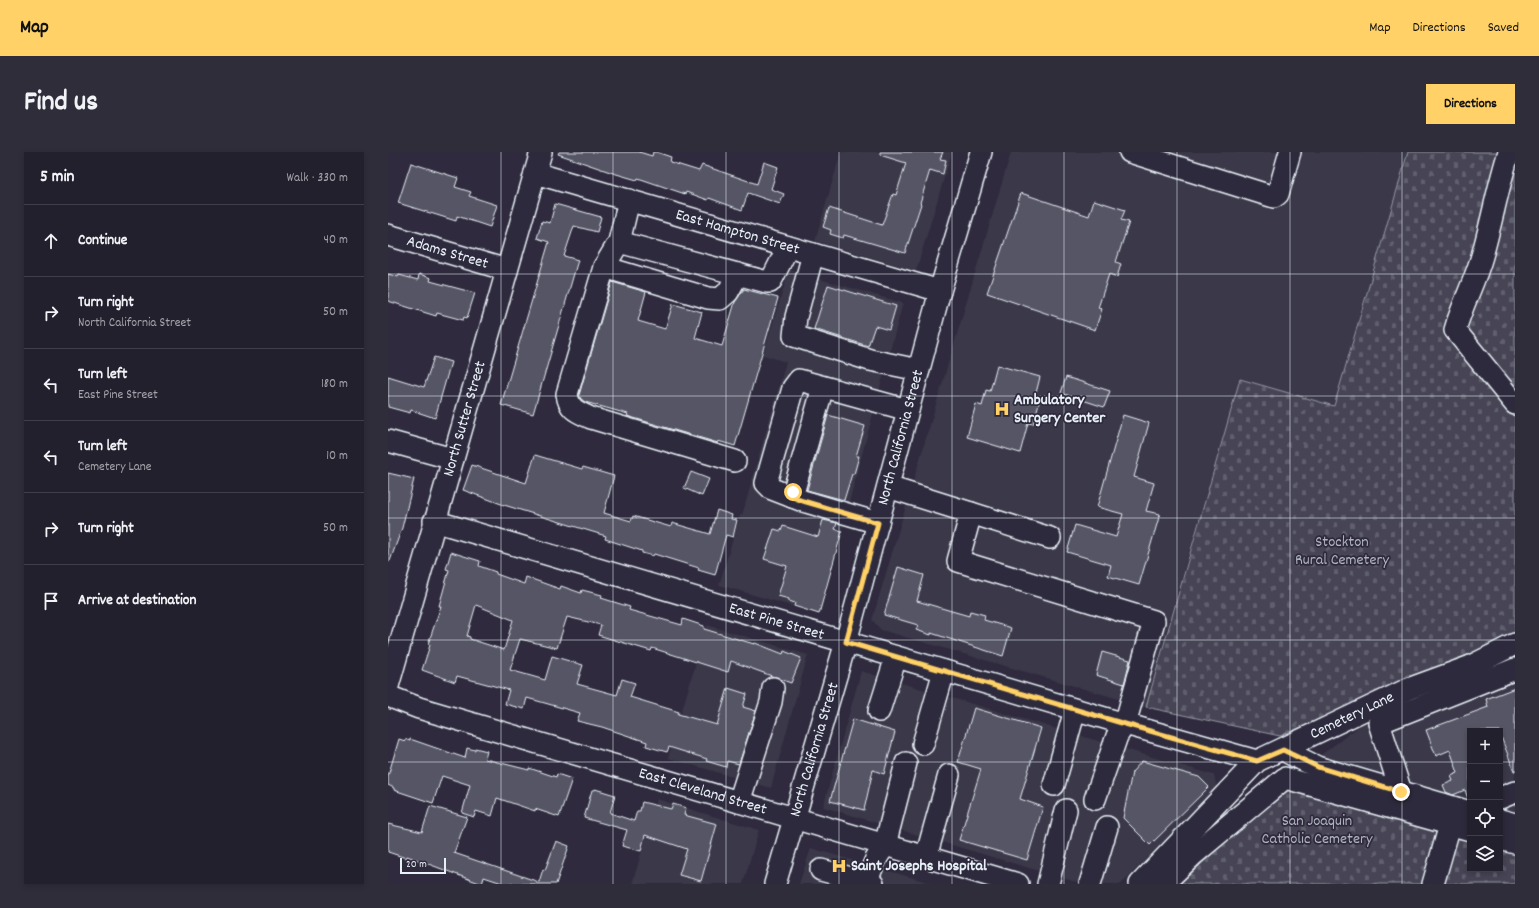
<!DOCTYPE html>
<html lang="en">
<head>
<meta charset="utf-8">
<style>
  :root { --surface:#23202e; --page:#2f2d3a; --text:#f1f3f6; --muted:#a3a3aa; --line:#403e4a; --accent:#ffd166 }
  body { margin:0; font-family:Dekko,sans-serif; background:var(--page); color:var(--text) }
  .controls { position:absolute; right:12px; bottom:12px; display:grid; overflow:hidden; border-radius:0px; box-shadow:0 2px 6px #0003 }
  .controls button { width:36px; height:36px; display:grid; place-items:center; padding:0; border:0; border-bottom:1px solid var(--line); background:var(--surface); color:var(--text); font:20px sans-serif }
  .scale { position:absolute; left:12px; bottom:10px; width:46px; box-sizing:border-box; padding-left:4px; border:2px solid #e8f1f8; border-top:0; font-size:11px; line-height:14px; white-space:nowrap; color:#e8f1f8; -webkit-text-stroke:3px #2f2a3d; paint-order:stroke }
  .stop { position:absolute; width:12px; height:12px; margin:-9px; border:3px solid #ffd166; border-radius:50%; background:#fff }
  .stop.end { background:#ffd166; border-color:#fff; box-shadow:0 1px 4px #0008 }
  .list { margin:0; padding:0; list-style:none }
  h2 { display:flex; justify-content:space-between; align-items:center; height:52px; margin:0; padding:0 16px; font-size:17px }
  h2 small { font-size:13px; font-weight:400; color:var(--muted) }
  .list li { display:grid; grid-template-columns:26px 1fr auto; gap:12px; align-items:center; box-sizing:border-box; height:72px; padding:0 16px; border-top:1px solid var(--line) }
  .list b { display:block; font-size:15px; white-space:nowrap }
  .list p { margin:0; font-size:13px; white-space:nowrap; color:var(--muted) }
  .list em { font-size:13px; font-style:normal; color:var(--muted) }
  .icon { flex:none; width:22px; height:22px; fill:none; stroke:currentColor; stroke-width:2; stroke-linecap:round; stroke-linejoin:round }
  .map { position:relative; flex:none; width:1127px; height:732px; overflow:hidden; border-radius:0px }
  header { display:flex; align-items:center; gap:24px; box-sizing:border-box; height:56px; padding:0 20px; background:var(--accent); color:#111 }
  header strong { font-size:19px }
  nav { display:flex; gap:22px; margin-inline-start:auto; font-size:14px }
  .intro { display:flex; align-items:center; justify-content:space-between; box-sizing:border-box; height:96px; padding:0 24px }
  h1 { margin:0; font-size:28px }
  .button { padding:10px 18px; border-radius:0px; background:var(--accent); color:#111; font-size:14px; font-weight:700 }
  main { display:flex; gap:24px; padding:0 24px }
  aside { flex:1; background:var(--surface); border-radius:0px; box-shadow:0 2px 6px #0003 }
  .map>svg:first-child { display:block }
  .built { fill:#3b3749 }
  .cemetery { fill:url(#cemetery-stones); stroke:#979aa6 }
  .building { fill:#575565; stroke:#e8f1f8; fill-rule:evenodd }
  .lines { fill:none; stroke-linecap:round; stroke-linejoin:round }
  .minor-casing { stroke:#e8f1f8; stroke-width:24 }
  .minor { stroke:#2f2a3d; stroke-width:21 }
  .route { stroke:#ffd166; stroke-width:5 }
  .grid { fill:none; stroke:#e8f1f8; stroke-width:1; stroke-opacity:0.55 }
  .labels { text-anchor:middle; dominant-baseline:central; stroke-width:3.5; stroke-linejoin:round; paint-order:stroke }
  .street-label { font-size:16px; fill:#e8f1f8; stroke:#2f2a3d }
  .poi-label { font-size:16px; font-weight:bold; fill:#e8f1f8; stroke:#2f2a3d; text-anchor:start }
  .park-label { font-size:16px; fill:#afb4bf; stroke:#2f2a3d }
</style>
</head>
<body>
<header>
<strong>Map</strong>
<nav><a>Map</a><a>Directions</a><a>Saved</a></nav>
</header>
<div class="intro"><h1>Find us</h1><a class="button">Directions</a></div>
<main>
<aside>
<h2>5 min<small>Walk · 330 m</small></h2>
<ul class="list">
<li><svg class="icon" aria-label="ahead" viewBox="0 0 24 24"><path d="M12 20V5M6 11l6-6 6 6"/></svg><div><b>Continue</b></div><em>40 m</em></li>
<li><svg class="icon" aria-label="right" viewBox="0 0 24 24"><path d="M7 20v-9h11M14 6l5 5-5 5"/></svg><div><b>Turn right</b><p>North California Street</p></div><em>50 m</em></li>
<li><svg class="icon" aria-label="left" viewBox="0 0 24 24"><path d="M17 20v-9H6M10 6l-5 5 5 5"/></svg><div><b>Turn left</b><p>East Pine Street</p></div><em>180 m</em></li>
<li><svg class="icon" aria-label="left" viewBox="0 0 24 24"><path d="M17 20v-9H6M10 6l-5 5 5 5"/></svg><div><b>Turn left</b><p>Cemetery Lane</p></div><em>10 m</em></li>
<li><svg class="icon" aria-label="right" viewBox="0 0 24 24"><path d="M7 20v-9h11M14 6l5 5-5 5"/></svg><div><b>Turn right</b></div><em>50 m</em></li>
<li><svg class="icon" aria-label="arrive" viewBox="0 0 24 24"><path d="M6 21V4h12l-3 4 3 4H6"/></svg><div><b>Arrive at destination</b></div></li>
</ul>
</aside>
<div class="map">
<svg width="1127" height="732" viewBox="0 0 1127 732">
  <defs>
    <pattern id="cemetery-stones" width="16" height="16" patternUnits="userSpaceOnUse"><rect width="16" height="16" fill="#464455"/><path d="M2 7V4a2 2 0 0 1 4 0v3zM10 15v-3a2 2 0 0 1 4 0v3z" fill="#615f6e"/></pattern>
  </defs>
  <rect width="100%" height="100%" fill="#2f2a3d"/>
  <filter id="ink" filterUnits="userSpaceOnUse"><feTurbulence type="fractalNoise" baseFrequency=".025" numOctaves="2"/><feDisplacementMap in="SourceGraphic" scale="8" xChannelSelector="R" yChannelSelector="G"/><feConvolveMatrix kernelMatrix="1 2 1 2 8 2 1 2 1" color-interpolation-filters="sRGB"/></filter>
  <g filter="url(#ink)">
    <g class="built">
      <polygon points="453,0 564,0 528,119 427,89"/>
      <polygon points="623,0 1020,0 946,254 852,227 773,497 758,555 493,478 484,468"/>
      <polygon points="401,118 515,151 431,462 331,433 352,363 354,363 398,210 375,203"/>
      <polygon points="319,473 420,503 383,636 280,606"/>
      <polygon points="1127,508 1127,681 1112,676 1112,579 1082,579 1082,667 914,617 974,572"/>
      <polygon points="473,519 826,623 829,637 733,732 695,732 435,655"/>
      <polygon points="269,647 371,678 355,732 244,732"/>
      <polygon points="423,696 546,732 411,732"/>
    </g>
    <g class="cemetery">
      <polygon points="1020,0 1127,0 1127,482 892,584 758,555 852,227 946,254"/>
      <polygon points="914,617 1082,667 1082,717 1112,717 1112,676 1127,681 1127,732 792,732"/>
    </g>
    <g class="building">
      <polygon points="171,0 251,0 264,4 265,0 268,0 283,5 282,10 311,19 314,13 369,32 376,10 390,15 383,37 396,42 392,52 360,41 354,58 321,46 320,48 298,40 297,42 250,26 249,28 225,21 170,2"/>
      <polygon points="492,0 555,0 552,7 558,8 555,22 542,18 532,51 533,52 517,101 456,83 455,86 442,82 443,78 435,75 441,56 494,73 505,42 508,43 518,11 492,3"/>
      <polygon points="23,11 70,26 67,35 83,40 81,44 109,53 102,75 69,64 68,69 10,51"/>
      <polygon points="633,41 701,64 706,48 737,58 733,68 741,70 728,110 733,112 729,125 721,122 710,156 714,157 707,178 599,141"/>
      <polygon points="167,52 213,65 209,80 186,74 176,104 190,108 145,262 113,253 161,90 149,86 154,69 162,71"/>
      <polygon points="0,122 10,125 11,123 30,128 31,122 43,126 42,129 87,141 79,166 76,165 75,168 49,161 48,164 0,149"/>
      <polygon points="224,130 258,140 250,169 277,177 285,152 314,160 307,186 334,194 347,150 356,137 390,146 347,294 330,289 330,291 239,264 240,262 197,250 193,247 191,243"/>
      <polygon points="440,133 508,154 501,178 487,174 480,194 426,177"/>
      <polygon points="46,205 63,210 47,266 23,258 22,261 0,255 0,224 36,235"/>
      <polygon points="609,213 652,225 646,249 651,251 645,272 640,271 632,301 579,285 588,252 594,254 598,238 602,239"/>
      <polygon points="678,225 722,239 716,255 673,241"/>
      <polygon points="440,263 477,274 468,304 471,304 466,322 464,322 456,348 419,338"/>
      <polygon points="735,263 761,271 746,325 766,331 758,359 772,362 751,433 720,424 723,413 679,400 687,373 728,385 735,362 709,355"/>
      <polygon points="147,303 194,317 195,315 226,324 216,361 243,369 245,364 283,375 284,371 322,382 329,358 344,363 343,367 349,368 345,385 338,383 327,423 310,418 311,416 266,402 265,404 254,401 254,399 217,387 218,384 116,353 75,338 84,313 138,331"/>
      <polygon points="303,320 321,327 314,344 296,336"/>
      <polygon points="0,321 26,327 14,376 2,409 0,409"/>
      <polygon points="435,368 449,371 447,377 454,379 431,462 406,454 407,451 401,449 401,447 390,444 399,414 376,407 386,377 393,379 395,374 430,385"/>
      <path d="M63,400L92,409L91,414L108,420V422L136,432L138,425L172,437L173,434L193,441L194,438L214,443L213,446L242,455L241,458L294,473L295,467L316,474V477L366,492L367,491L395,502L396,499L413,506L403,531L343,509L340,520L264,496L263,499L243,493L210,483L213,473L179,465L169,496L132,487L122,518L157,528L164,504L195,513L189,532L229,543L234,527L247,531L242,545L291,560L290,562L329,573L340,536L359,542L355,555L368,559L351,612L339,609L338,615L318,609L319,607L281,595L279,600L258,594L259,590L214,575L189,569L192,561L139,546L136,557L117,552L121,538L69,524L67,530L34,518L42,493L40,492L53,454H51L61,418L58,417ZM88,453L125,468L116,498L82,487V485L79,484Z"/>
      <polygon points="510,415 536,423 529,449 581,464 582,459 597,463 596,468 623,476 615,504 543,481 543,483 528,478 530,473 496,463"/>
      <polygon points="714,500 742,508 736,532 708,523"/>
      <polygon points="1127,536 1127,619 1126,619 1112,582 1112,579 1082,579 1082,647 1080,647 1077,638 1065,643 1058,640 1055,633 1065,629 1063,624 1070,621 1062,598 1048,604 1038,578 1100,555 1098,547"/>
      <polygon points="586,556 653,576 632,647 655,655 639,708 571,688 593,617 570,610"/>
      <polygon points="465,567 507,580 496,622 485,618 476,658 442,649"/>
      <polygon points="11,587 17,589 17,587 22,589 22,587 77,606 79,596 87,598 87,596 99,599 97,607 141,618 141,616 168,625 169,622 184,627 171,665 147,657 147,659 109,646 104,664 88,659 86,665 74,661 82,633 54,624 45,651 6,638 6,636 0,633 0,624"/>
      <polygon points="754,609 811,625 821,635 762,693 735,666 744,620"/>
      <polygon points="207,637 227,643 222,661 246,669 249,659 252,659 254,650 283,657 285,652 298,656 296,663 329,672 313,729 291,723 299,697 257,683 253,699 234,694 239,678 196,666 204,638 207,638"/>
      <polygon points="42,654 79,665 66,701 151,730 155,717 157,718 168,689 181,694 168,732 117,732 96,725 94,732 19,704 18,706 0,700 0,672 34,680"/>
    </g>
    <g class="lines">
      <defs>
        <g id="minor">
          <polyline points="742,0 886,45 890,42 902,0"/>
          <path d="M1121,0C1110,34 1104,69 1094,104C1087,129 1074,153 1067,178L1127,252"/>
          <path id="s1" d="M147,21L552,139"/>
          <path d="M241,48L231,90L216,115L179,242C181,258 190,260 203,266L347,309"/>
          <path id="s2" d="M0,83L119,118"/>
          <polyline points="231,90 379,130 382,130 384,127 400,95"/>
          <polyline points="425,102 408,165 406,184 482,208 531,218"/>
          <polyline points="216,115 320,146 332,147 340,140 350,122"/>
          <polyline points="0,289 65,307"/>
          <polyline points="500,335 583,361 570,409 766,469 737,572 729,584 707,647"/>
          <polyline points="404,345 435,235"/>
          <polyline points="583,361 662,386"/>
          <path id="s3" d="M46,369L737,572L869,609"/>
          <polyline points="490,371 415,349 384,337 378,331 405,236 411,228 520,258"/>
          <path id="s4" d="M0,534L153,0"/>
          <path id="s5" d="M0,544L31,556L630,732"/>
          <polyline points="491,559 508,505"/>
          <polyline points="535,592 556,519"/>
          <polyline points="895,598 929,615 1082,660"/>
          <polyline points="666,633 687,558"/>
          <polyline points="1013,640 991,571 1127,517"/>
          <polyline points="1112,646 1127,640"/>
          <polyline points="351,650 383,550 385,536"/>
          <polyline points="1112,668 1127,672"/>
          <polyline points="1112,687 1127,691"/>
          <polyline points="538,705 561,623"/>
          <polyline points="433,718 485,732"/>
          <polyline points="478,730 488,707 497,693 518,611"/>
          <path id="s6" d="M387,732L458,490L552,139L593,0"/>
          <polyline points="660,732 678,658"/>
          <polyline points="702,732 719,675"/>
          <path id="s7" d="M752,732L869,609L1020,537L1083,514L1127,492"/>
          <polyline points="775,732 805,703 897,626 1082,678"/>
          <polyline points="1045,732 1062,673"/>
        </g>
      </defs>
      <use href="#minor" class="minor-casing"/>
      <use href="#minor" class="minor"/>
    </g>
  </g>
  <g class="lines" filter="url(#ink)">
    <polyline class="route" points="405,340 404,345 415,349 490,371 458,490 737,572 869,609 895,598 930,615 1013,640"/>
  </g>
  <path class="grid" d="M113,0V732M225,0V732M338,0V732M451,0V732M564,0V732M676,0V732M789,0V732M902,0V732M1014,0V732M0,122H1127M0,244H1127M0,366H1127M0,488H1127M0,610H1082M1112,610H1127"/>
  <defs>
    <symbol id="hospital-bare" viewBox="-9 -9 18 18"><path d="M-5-5h3v3.5h4V-5h3V5h-3V1.5h-4V5h-3Z" fill="#ffd166" stroke="#2f2a3d" stroke-width="2.5" paint-order="stroke"/></symbol>
  </defs>
  <g fill-rule="evenodd">
    <use href="#hospital-bare" x="603" y="246" width="22" height="22"/>
    <use href="#hospital-bare" x="440" y="703" width="22" height="22"/>
  </g>
  <g class="labels">
    <g class="street-label">
      <text stroke="none"><textPath href="#s1" startOffset="211">East Hampton Street</textPath></text>
      <text stroke="none"><textPath href="#s2" startOffset="62">Adams Street</textPath></text>
      <text stroke="none"><textPath href="#s4" startOffset="278">North Sutter Street</textPath></text>
      <text stroke="none"><textPath href="#s6" startOffset="464">North California Street</textPath></text>
      <text stroke="none"><textPath href="#s3" startOffset="357">East Pine Street</textPath></text>
      <text stroke="none"><textPath href="#s7" startOffset="275">Cemetery Lane</textPath></text>
      <text stroke="none"><textPath href="#s6" startOffset="140">North California Street</textPath></text>
      <text stroke="none"><textPath href="#s5" startOffset="329">East Cleveland Street</textPath></text>
    </g>
    <g class="poi-label">
      <text x="626" y="248">Ambulatory<tspan x="626" dy="18">Surgery Center</tspan></text>
      <text x="463" y="714">Saint Josephs Hospital</text>
    </g>
    <g class="park-label">
      <text x="954" y="390">Stockton<tspan x="954" dy="18">Rural Cemetery</tspan></text>
      <text x="929" y="669">San Joaquin<tspan x="929" dy="18">Catholic Cemetery</tspan></text>
    </g>
  </g>
</svg>
<div class="controls">
<button>+</button>
<button>−</button>
<button><svg class="icon" aria-label="locate" viewBox="0 0 24 24"><circle cx="12" cy="12" r="6"/><path d="M12 2v4M12 18v4M2 12h4M18 12h4"/></svg></button>
<button><svg class="icon" aria-label="layers" viewBox="0 0 24 24"><path d="M12 4l9 5-9 5-9-5zM3 14l9 5 9-5"/></svg></button>
</div>
<div class="scale">20 m</div>
<div class="stop" style="left:405px;top:340px"></div>
<div class="stop end" style="left:1013px;top:640px"></div>
</div>
</main>
</body>
</html>
